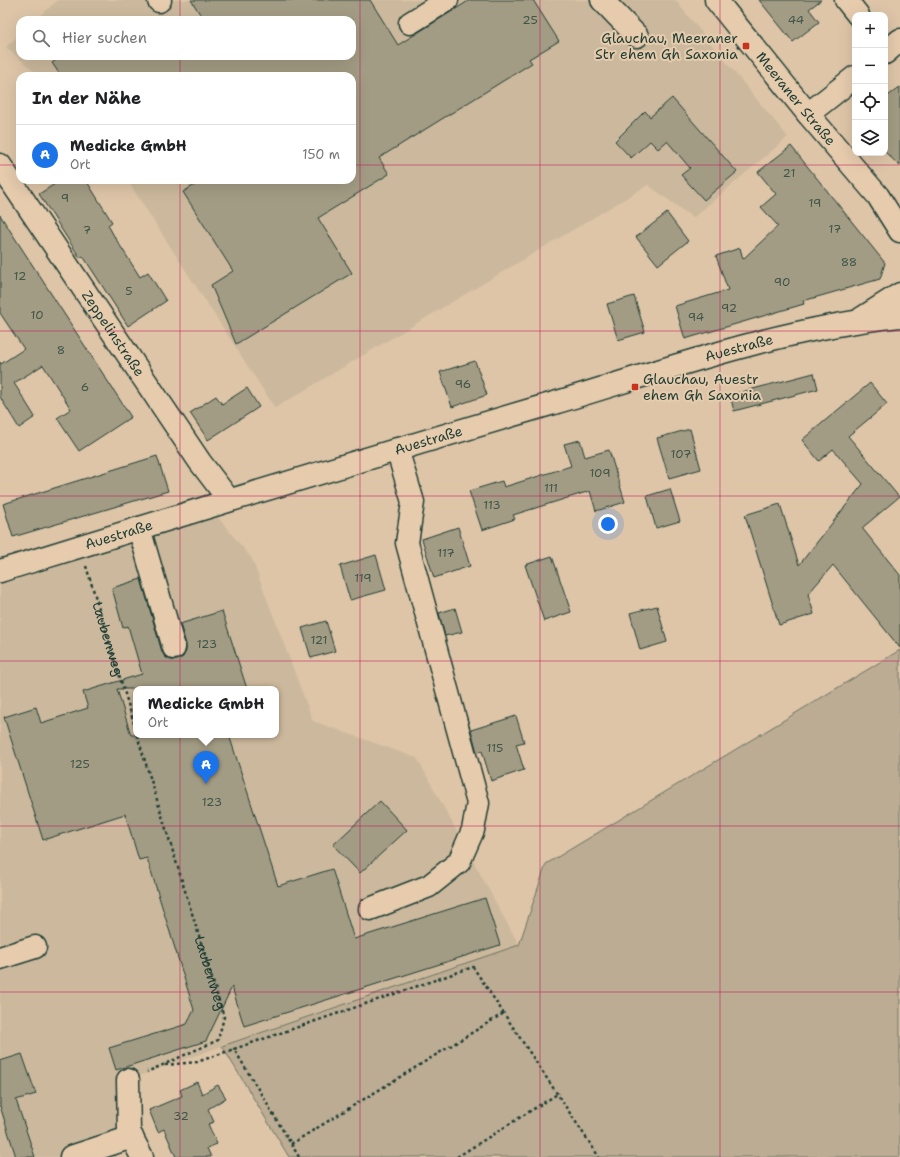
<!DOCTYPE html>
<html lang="de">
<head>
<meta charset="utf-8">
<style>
  :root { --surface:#fff; --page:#f2f2f2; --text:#202124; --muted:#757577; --line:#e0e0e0; --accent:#1a73e8 }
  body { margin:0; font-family:"Shantell Sans",sans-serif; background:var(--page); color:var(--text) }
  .controls { position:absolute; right:12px; top:12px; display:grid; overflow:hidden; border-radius:8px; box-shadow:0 4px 16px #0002 }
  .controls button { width:36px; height:36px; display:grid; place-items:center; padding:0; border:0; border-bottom:1px solid var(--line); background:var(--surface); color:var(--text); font:20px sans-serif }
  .you { position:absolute; left:608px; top:524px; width:14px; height:14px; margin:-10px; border:3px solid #fff; border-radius:50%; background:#1a73e8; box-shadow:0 0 0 6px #1a73e833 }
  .badge { display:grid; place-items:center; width:26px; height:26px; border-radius:50%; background:var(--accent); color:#fff; font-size:13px; font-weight:700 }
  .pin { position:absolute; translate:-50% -33px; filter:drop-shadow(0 1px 2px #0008) }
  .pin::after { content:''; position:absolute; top:21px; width:14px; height:12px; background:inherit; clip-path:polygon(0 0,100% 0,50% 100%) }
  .popup { position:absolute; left:133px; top:686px; width:146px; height:52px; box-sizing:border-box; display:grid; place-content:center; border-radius:8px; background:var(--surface); filter:drop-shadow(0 1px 3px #0005); font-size:13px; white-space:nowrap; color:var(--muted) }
  .popup b { font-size:15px; color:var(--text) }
  .popup::after { content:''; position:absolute; left:50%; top:100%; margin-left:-8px; border:8px solid transparent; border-top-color:var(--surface) }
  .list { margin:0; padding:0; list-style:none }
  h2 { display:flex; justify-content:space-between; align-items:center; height:52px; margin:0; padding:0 16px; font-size:17px }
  h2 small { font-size:13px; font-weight:400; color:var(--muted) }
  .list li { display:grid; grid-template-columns:26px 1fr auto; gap:12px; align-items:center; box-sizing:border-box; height:60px; padding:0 16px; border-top:1px solid var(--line) }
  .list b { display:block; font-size:15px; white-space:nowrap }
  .list p { margin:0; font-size:13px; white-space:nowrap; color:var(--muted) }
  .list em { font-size:13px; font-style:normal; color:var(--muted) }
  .icon { flex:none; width:22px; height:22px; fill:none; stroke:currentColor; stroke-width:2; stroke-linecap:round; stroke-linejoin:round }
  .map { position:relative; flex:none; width:900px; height:1157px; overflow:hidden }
  .search { position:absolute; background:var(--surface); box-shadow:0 4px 16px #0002; left:16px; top:16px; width:340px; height:44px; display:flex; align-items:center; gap:10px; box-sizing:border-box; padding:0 14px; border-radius:12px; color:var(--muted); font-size:15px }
  .panel { position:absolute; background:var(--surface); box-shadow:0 4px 16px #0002; left:16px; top:72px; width:340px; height:112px; border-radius:12px }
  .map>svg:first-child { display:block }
  .built { fill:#ccb99d; fill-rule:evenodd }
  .green { fill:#bbac93; stroke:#6d7464 }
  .building { fill:#a39c84; stroke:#1f3d34 }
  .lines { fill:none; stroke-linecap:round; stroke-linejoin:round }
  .minor-casing { stroke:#1f3d34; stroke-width:25 }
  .path { stroke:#1f3d34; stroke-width:2.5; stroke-dasharray:3 3; stroke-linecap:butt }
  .minor { stroke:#e6cbad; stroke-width:22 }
  .grid { fill:none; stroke:#c2185b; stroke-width:1; stroke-opacity:0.55 }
  .poi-dot { fill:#c8321e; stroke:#e6cbad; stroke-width:1.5 }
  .labels { text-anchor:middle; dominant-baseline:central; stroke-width:4; stroke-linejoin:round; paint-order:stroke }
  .number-label { font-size:12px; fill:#405548 }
  .poi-label { font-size:14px; fill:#1f3d34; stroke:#e6cbad; text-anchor:end }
  .street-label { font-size:14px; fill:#1f3d34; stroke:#e6cbad }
</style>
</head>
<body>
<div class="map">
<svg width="900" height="1157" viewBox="0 0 900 1157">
  <rect width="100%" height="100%" fill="#dec5a8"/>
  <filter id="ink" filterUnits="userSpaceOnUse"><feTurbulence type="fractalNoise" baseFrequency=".025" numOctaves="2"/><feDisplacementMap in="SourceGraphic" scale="8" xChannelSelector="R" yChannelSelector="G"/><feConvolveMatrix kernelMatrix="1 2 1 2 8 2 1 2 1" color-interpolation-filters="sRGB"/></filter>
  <g filter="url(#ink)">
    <g class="built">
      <polygon points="58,0 675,0 788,137 693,218 648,185 275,408 127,180 352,180 352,76 39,76 6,47 20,34 20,56 352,56 352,20 35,20"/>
      <path d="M209,506L252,559L313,721L417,758L519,945L222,1046L128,1080L129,1132L98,1157H0V571ZM136,689H276V735H136Z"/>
    </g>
    <polygon class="green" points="900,650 900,1157 289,1157 222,1046 519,945 546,864"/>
    <g class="building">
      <polygon points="191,0 370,0 398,45 470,0 533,0 559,41 529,59 532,63 379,158 389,174 318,218 352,273 236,344 211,285 233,271 183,192 203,180 352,180 352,76 61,76 52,63 62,56 352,56 352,20 204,20"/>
      <polygon points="759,0 821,0 809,9 819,22 793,42"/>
      <polygon points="900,87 900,166 885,152 885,98"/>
      <polygon points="672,98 737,172 704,200 681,175 690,168 667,141 658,149 650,141 631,158 615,141 645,111 650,117"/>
      <polygon points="791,146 885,263 880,279 803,301 804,304 685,339 675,306 728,290 716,256 740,248 743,259 778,226 761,207 776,194 758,172"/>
      <polygon points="61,180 86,180 112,222 108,225 114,236 140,277 148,272 166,301 128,326 83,256 80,258 39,194"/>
      <polygon points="667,213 688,241 658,265 636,237"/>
      <polygon points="0,215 131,417 79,451 57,418 71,409 43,365 14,383 35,417 19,428 0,397 0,362 1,364 24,349 0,313"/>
      <polygon points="634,296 645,332 618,340 607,304"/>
      <polygon points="475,361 487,395 452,407 440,372"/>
      <polygon points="814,373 818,389 734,411 730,395"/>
      <polygon points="870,383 887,404 848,436 899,497 862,528 900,575 900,648 833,565 808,594 814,614 779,625 745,515 780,504 799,565 863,484 833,449 819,461 802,440"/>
      <polygon points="247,388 259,407 208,440 190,413 216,396 222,404"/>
      <polygon points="690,429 701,469 669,478 657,438"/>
      <polygon points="580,440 585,457 609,450 625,502 596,511 590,491 513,515 515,519 482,530 469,491 502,481 504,487 571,466 564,444"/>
      <polygon points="157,456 168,491 13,537 3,504"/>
      <polygon points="670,489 680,521 656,528 647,496"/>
      <polygon points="458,527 470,566 434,578 422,539"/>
      <polygon points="376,555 386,590 350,600 340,566"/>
      <polygon points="552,556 571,612 544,621 525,565"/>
      <polygon points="141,579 162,652 165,657 171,660 177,660 183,657 186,651 186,644 180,624 222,611 247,689 117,689 131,735 229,735 278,886 332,869 354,939 485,898 500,945 244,1026 232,987 206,1041 116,1070 109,1048 187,1024 194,1010 147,858 139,860 125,814 43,840 4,717 36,707 41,723 88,708 83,692 142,674 128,626 123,628 112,588"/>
      <polygon points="657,606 667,642 640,650 630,613"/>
      <polygon points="455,608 462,632 445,636 439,613"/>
      <polygon points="326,621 335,651 311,658 302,628"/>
      <polygon points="516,716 524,742 516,744 524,770 491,781 482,751 477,752 471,730"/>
      <polygon points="380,801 407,830 360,873 333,845"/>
      <polygon points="22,1054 36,1094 16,1100 35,1157 16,1157 0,1106 0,1061"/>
      <polygon points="197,1082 202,1094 218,1085 226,1098 208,1109 214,1122 208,1124 217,1144 207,1148 211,1157 176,1157 164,1129 158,1132 149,1110 182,1096 180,1090"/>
    </g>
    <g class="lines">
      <defs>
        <g id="minor">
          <polyline points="602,0 637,36"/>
          <path id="s3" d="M716,0L808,114L878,196L900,231"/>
          <polyline points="846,0 858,15"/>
          <polyline points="159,1 160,0"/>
          <polyline points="410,23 447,0"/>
          <polyline points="885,53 900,40"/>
          <polyline points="808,114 855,77"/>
          <path id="s4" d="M0,165L200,462L229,500"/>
          <polyline points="862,318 900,294"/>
          <polyline points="139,528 174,648"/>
          <path id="s5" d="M0,571C185,514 369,457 554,403C667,369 782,328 900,316"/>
          <polyline points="370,909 429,886 459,862 473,830 478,803 407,543 413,502 397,449"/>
          <polyline points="0,958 35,947"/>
          <polyline points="128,1080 129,1132 142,1157"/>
          <polyline points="71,1157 132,1137"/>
        </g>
      </defs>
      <use href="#minor" class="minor-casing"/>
      <g class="path">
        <path id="s1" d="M86,566L136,730"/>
        <path id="s2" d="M137,735L224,1017L218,1040L147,1072"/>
        <polyline points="165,1065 197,1062 234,1049"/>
        <polyline points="291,1144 504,1013"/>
        <polyline points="299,1157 234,1049 473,967 599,1157"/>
        <polyline points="457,1157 559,1093"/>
      </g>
      <use href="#minor" class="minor"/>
    </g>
  </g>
  <path class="grid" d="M180,0V20M360,0V1157M540,0V1157M720,0V1157M180,56V76M0,165H20M352,165H900M180,180V1157M0,331H900M0,496H900M0,661H900M0,826H900M0,992H900"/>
  <g class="poi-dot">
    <rect x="742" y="42" width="8" height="8" rx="2"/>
    <rect x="631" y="383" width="8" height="8" rx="2"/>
  </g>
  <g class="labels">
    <g class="number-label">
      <text x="530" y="20">25</text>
      <text x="796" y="20">44</text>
      <text x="789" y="173">21</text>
      <text x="65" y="198">9</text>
      <text x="815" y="203">19</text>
      <text x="835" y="229">17</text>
      <text x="87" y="230">7</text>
      <text x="849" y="262">88</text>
      <text x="20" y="276">12</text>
      <text x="782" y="282">90</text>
      <text x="129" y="291">5</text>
      <text x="729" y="308">92</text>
      <text x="37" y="315">10</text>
      <text x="696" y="317">94</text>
      <text x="61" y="350">8</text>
      <text x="463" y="384">96</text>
      <text x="85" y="387">6</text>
      <text x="681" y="454">107</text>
      <text x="600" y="473">109</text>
      <text x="551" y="488">111</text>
      <text x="492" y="505">113</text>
      <text x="446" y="553">117</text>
      <text x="363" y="578">119</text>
      <text x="319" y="640">121</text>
      <text x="207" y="644">123</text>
      <text x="495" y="748">115</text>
      <text x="80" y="764">125</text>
      <text x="212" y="802">123</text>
      <text x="181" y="1116">32</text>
    </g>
    <g class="poi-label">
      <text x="738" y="38">Glauchau, Meeraner<tspan x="738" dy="16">Str ehem Gh Saxonia</tspan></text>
      <text x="643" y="379" text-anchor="start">Glauchau, Auestr<tspan x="643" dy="16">ehem Gh Saxonia</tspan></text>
    </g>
    <g class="street-label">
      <text stroke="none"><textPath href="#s3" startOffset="127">Meeraner Straße</textPath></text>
      <text stroke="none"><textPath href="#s4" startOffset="203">Zeppelinstraße</textPath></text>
      <text stroke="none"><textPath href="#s5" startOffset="772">Auestraße</textPath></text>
      <text stroke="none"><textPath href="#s5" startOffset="448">Auestraße</textPath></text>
      <text stroke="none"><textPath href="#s5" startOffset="124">Auestraße</textPath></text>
      <text stroke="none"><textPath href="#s1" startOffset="76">Laubenweg</textPath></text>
      <text stroke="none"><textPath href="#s2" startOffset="249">Laubenweg</textPath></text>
    </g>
  </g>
</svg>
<div class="controls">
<button>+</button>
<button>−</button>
<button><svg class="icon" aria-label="locate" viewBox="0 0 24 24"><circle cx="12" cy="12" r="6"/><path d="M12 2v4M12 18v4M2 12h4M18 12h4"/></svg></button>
<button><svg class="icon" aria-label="layers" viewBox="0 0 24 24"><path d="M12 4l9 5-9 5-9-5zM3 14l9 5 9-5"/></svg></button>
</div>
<div class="you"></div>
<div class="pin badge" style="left:206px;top:784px">A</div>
<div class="popup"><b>Medicke GmbH</b>Ort</div>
<div class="search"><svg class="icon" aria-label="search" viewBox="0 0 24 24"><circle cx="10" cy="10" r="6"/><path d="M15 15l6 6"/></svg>Hier suchen</div>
<section class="panel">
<h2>In der Nähe<small></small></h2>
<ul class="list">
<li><span class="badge">A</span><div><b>Medicke GmbH</b><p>Ort</p></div><em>150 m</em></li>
</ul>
</section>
</div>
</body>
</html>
